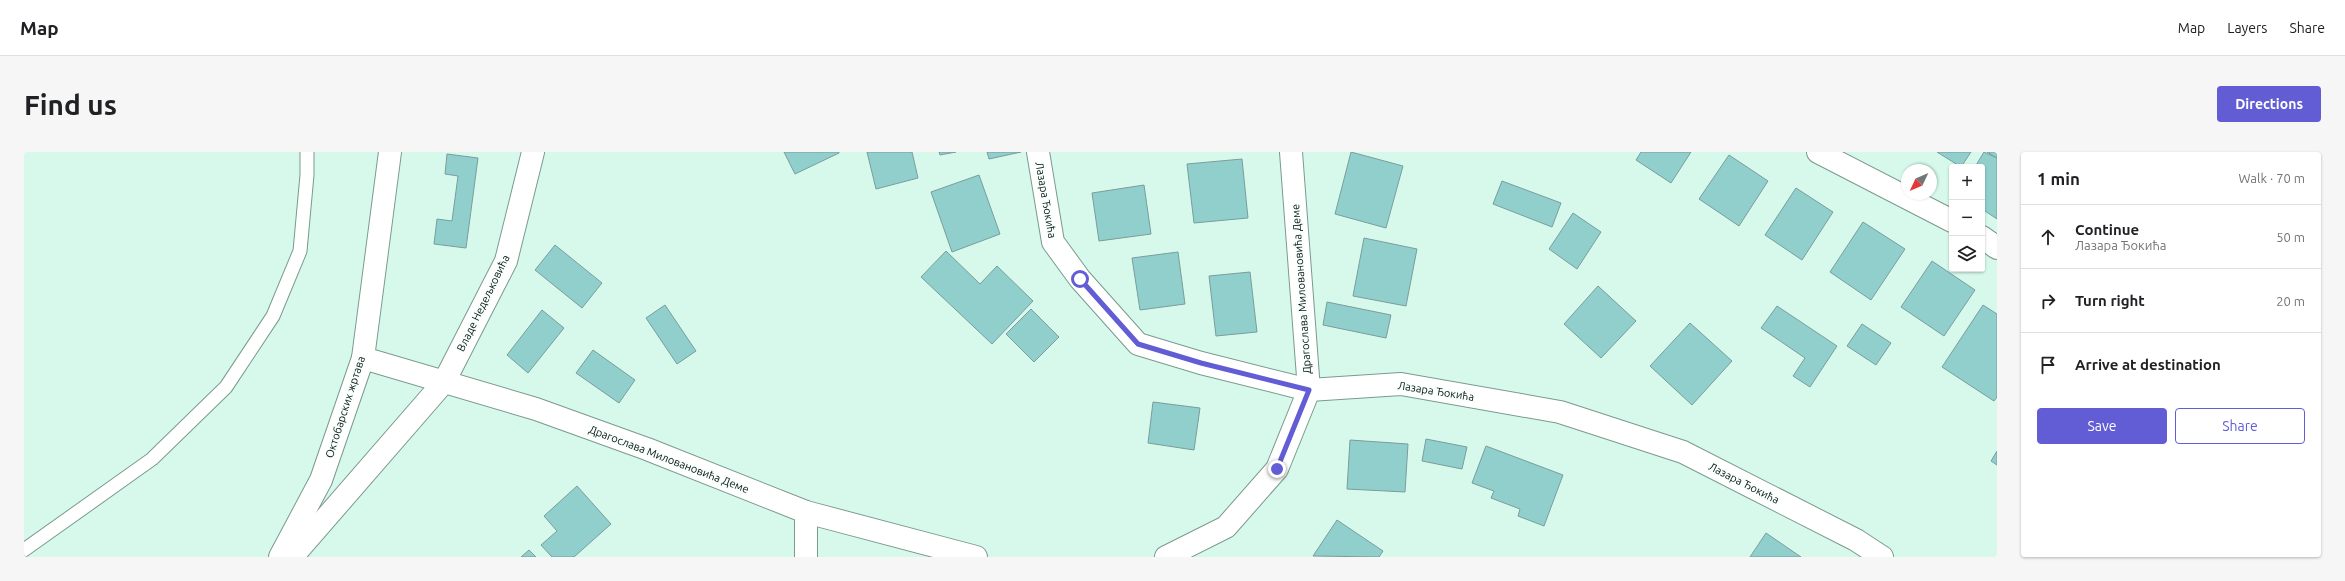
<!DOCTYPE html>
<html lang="en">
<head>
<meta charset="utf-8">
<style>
  :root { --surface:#fff; --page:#f6f6f6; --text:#202124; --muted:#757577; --line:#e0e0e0; --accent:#625cd5 }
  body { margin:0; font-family:Ubuntu,sans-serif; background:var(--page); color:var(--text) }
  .controls { position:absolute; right:12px; top:12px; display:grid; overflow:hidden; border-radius:4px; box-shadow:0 1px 3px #0004 }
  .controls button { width:36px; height:36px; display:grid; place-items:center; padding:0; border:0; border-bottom:1px solid var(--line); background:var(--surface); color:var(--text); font:20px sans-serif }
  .compass { position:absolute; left:1877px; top:12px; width:36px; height:36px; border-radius:50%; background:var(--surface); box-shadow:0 1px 3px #0004; rotate:226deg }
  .stop { position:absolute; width:12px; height:12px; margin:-9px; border:3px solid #625cd5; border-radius:50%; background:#fff }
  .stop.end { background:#625cd5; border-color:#fff; box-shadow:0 1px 4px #0008 }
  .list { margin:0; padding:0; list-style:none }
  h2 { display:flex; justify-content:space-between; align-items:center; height:52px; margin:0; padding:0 16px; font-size:17px }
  h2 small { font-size:13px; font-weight:400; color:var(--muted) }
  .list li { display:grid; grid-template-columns:26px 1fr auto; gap:12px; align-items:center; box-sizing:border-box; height:64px; padding:0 16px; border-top:1px solid var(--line) }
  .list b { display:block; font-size:15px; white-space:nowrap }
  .list p { margin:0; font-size:13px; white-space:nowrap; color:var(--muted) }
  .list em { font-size:13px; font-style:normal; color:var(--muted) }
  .actions { display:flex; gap:8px; padding:12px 16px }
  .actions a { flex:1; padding:9px 0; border:1px solid var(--accent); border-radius:4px; text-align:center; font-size:14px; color:var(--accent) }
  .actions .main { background:var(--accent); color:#fff }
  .icon { flex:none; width:22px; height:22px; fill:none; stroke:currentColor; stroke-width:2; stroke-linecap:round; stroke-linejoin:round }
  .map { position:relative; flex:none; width:1973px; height:405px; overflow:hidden; border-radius:4px }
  header { display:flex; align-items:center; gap:24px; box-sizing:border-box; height:56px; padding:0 20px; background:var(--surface); border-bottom:1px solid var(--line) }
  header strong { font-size:19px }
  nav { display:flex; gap:22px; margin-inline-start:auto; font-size:14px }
  .intro { display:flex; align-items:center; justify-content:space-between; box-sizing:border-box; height:96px; padding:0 24px }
  h1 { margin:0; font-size:28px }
  .button { padding:10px 18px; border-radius:4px; background:var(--accent); color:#fff; font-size:14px; font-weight:700 }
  main { display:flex; gap:24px; padding:0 24px }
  aside { flex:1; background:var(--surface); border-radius:4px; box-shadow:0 1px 3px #0004 }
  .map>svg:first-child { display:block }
  .building { fill:#90cfcc; stroke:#7a9d9c }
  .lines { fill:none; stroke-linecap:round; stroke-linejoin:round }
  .service-casing { stroke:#7b9a8f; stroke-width:15 }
  .minor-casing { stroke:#7b9a8f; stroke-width:24 }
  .tertiary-casing { stroke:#7b9a8f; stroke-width:24 }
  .service { stroke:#fff; stroke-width:13 }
  .minor { stroke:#fff; stroke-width:22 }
  .tertiary { stroke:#fff; stroke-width:22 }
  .route { stroke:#625cd5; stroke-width:5 }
  .labels { text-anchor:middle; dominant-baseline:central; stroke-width:4; stroke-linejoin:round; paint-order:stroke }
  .street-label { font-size:11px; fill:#0b1713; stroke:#f8fffc }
</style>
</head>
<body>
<header>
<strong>Map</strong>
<nav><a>Map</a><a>Layers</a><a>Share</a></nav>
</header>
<div class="intro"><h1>Find us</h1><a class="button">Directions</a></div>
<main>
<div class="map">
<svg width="1973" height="405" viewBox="0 0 1973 405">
  <rect width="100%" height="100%" fill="#d7f9ec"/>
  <g class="building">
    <polygon points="760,0 815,0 815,1 771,22"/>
    <polygon points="843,0 888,0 894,26 852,37"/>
    <polygon points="915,0 932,0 916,3"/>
    <polygon points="963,0 997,0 965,7"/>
    <polygon points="1327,0 1379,14 1362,76 1311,62"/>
    <polygon points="1617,0 1667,0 1647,31 1612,8"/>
    <polygon points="1913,0 1947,0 1937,15"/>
    <polygon points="1960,0 1973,6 1973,67 1958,57 1958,15 1951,15"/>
    <polygon points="1963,0 1973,0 1973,6"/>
    <polygon points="423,2 454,6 442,96 410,92 413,67 428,69 434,24 421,22"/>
    <polygon points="1705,3 1744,29 1715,74 1675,47"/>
    <polygon points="1218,7 1224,66 1170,71 1163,12"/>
    <polygon points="955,23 976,82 928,100 907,40"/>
    <polygon points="1478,29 1537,51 1528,75 1469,52"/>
    <polygon points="1120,33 1127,82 1075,89 1068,41"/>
    <polygon points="1772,36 1809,60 1778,108 1741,83"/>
    <polygon points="1549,61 1577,80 1553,117 1525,97"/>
    <polygon points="1839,70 1881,97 1847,148 1806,120"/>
    <polygon points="1340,86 1393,97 1382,154 1329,144"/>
    <polygon points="531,93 578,131 558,156 511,118"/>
    <polygon points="922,99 956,132 973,114 1009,149 968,192 897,125"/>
    <polygon points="1154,100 1161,152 1116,158 1108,106"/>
    <polygon points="1908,109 1951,138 1920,184 1877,155"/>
    <polygon points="1226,120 1233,180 1192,184 1185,124"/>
    <polygon points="1574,134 1612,169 1577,206 1540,172"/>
    <polygon points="1303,150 1367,163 1362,186 1299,173"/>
    <polygon points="641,153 672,199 653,212 622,166"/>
    <polygon points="1959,153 1973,162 1973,245 1970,249 1918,215"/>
    <polygon points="1753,154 1813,194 1786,235 1769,224 1781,206 1737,176"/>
    <polygon points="1007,157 1035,185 1010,210 982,182"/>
    <polygon points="518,158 540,176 504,221 483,203"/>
    <polygon points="1666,171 1708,209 1668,253 1626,214"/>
    <polygon points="1838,172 1867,191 1852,213 1823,194"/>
    <polygon points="569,198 611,228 595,251 552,221"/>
    <polygon points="1129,250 1176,256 1170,298 1124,291"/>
    <polygon points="1402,287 1443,295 1438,317 1398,309"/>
    <polygon points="1326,288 1384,292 1381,340 1323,337"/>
    <polygon points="1462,294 1539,323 1520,374 1494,364 1496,357 1467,346 1470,339 1448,331"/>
    <polygon points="1973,299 1973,313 1967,309"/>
    <polygon points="553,334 587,372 550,405 528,405 517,393 533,379 520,364"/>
    <polygon points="1313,368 1359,399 1355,405 1289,404"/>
    <polygon points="1742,381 1777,405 1726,405"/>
    <polygon points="505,398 512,405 497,405"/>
  </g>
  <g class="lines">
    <defs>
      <polyline id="service" points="0,398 128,307 202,235 249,164 276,99 283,23 283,0"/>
      <g id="minor">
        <polyline points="1014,0 1029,90 1056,127 1114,192 1177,211 1285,238 1377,232 1536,260 1659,300 1832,388 1858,405"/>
        <polyline points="1794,0 1928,69"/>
        <polyline points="1958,85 1973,96"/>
        <polyline points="339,206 512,257 623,297 782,360 952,405"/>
        <polyline points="420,230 482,109 509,0"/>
        <polyline points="782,405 782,360"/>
        <polyline points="1142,405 1202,375 1253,317 1285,238 1267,0"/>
      </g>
      <g id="tertiary">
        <polyline points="256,405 297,328 339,206 366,0"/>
        <polyline points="268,405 420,230"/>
      </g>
    </defs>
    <use href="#service" class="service-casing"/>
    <use href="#minor" class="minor-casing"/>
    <use href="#tertiary" class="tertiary-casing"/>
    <use href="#service" class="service"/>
    <use href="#minor" class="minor"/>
    <use href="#tertiary" class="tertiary"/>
  </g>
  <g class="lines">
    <polyline class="route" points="1056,127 1114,192 1177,211 1285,238 1253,317"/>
  </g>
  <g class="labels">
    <g class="street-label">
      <text transform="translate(1022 48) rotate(80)">Лазара Ђокића</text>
      <text transform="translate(1277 137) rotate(-94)">Драгослава Миловановића Деме</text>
      <text transform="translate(459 151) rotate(-64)">Владе Недељковића</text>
      <text transform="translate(1412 239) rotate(9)">Лазара Ђокића</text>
      <text transform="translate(321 255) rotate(-72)">Октобарских жртава</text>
      <text transform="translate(645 307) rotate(21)">Драгослава Миловановића Деме</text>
      <text transform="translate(1720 331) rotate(27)">Лазара Ђокића</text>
    </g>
  </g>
</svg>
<div class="controls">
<button>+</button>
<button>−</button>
<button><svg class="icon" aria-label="layers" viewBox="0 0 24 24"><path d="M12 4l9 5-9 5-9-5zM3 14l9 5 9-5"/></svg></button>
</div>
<svg class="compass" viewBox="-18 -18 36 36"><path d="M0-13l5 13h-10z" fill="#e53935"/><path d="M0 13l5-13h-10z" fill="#757577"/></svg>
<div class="stop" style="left:1056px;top:127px"></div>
<div class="stop end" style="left:1253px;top:317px"></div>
</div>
<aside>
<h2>1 min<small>Walk · 70 m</small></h2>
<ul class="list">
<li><svg class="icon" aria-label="ahead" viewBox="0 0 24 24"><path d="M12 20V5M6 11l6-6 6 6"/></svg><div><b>Continue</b><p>Лазара Ђокића</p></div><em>50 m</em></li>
<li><svg class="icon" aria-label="right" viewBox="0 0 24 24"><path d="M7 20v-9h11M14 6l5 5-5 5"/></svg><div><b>Turn right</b></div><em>20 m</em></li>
<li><svg class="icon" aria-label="arrive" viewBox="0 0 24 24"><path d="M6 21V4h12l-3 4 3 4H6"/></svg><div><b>Arrive at destination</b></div></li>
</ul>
<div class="actions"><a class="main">Save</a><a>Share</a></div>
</aside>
</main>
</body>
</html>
